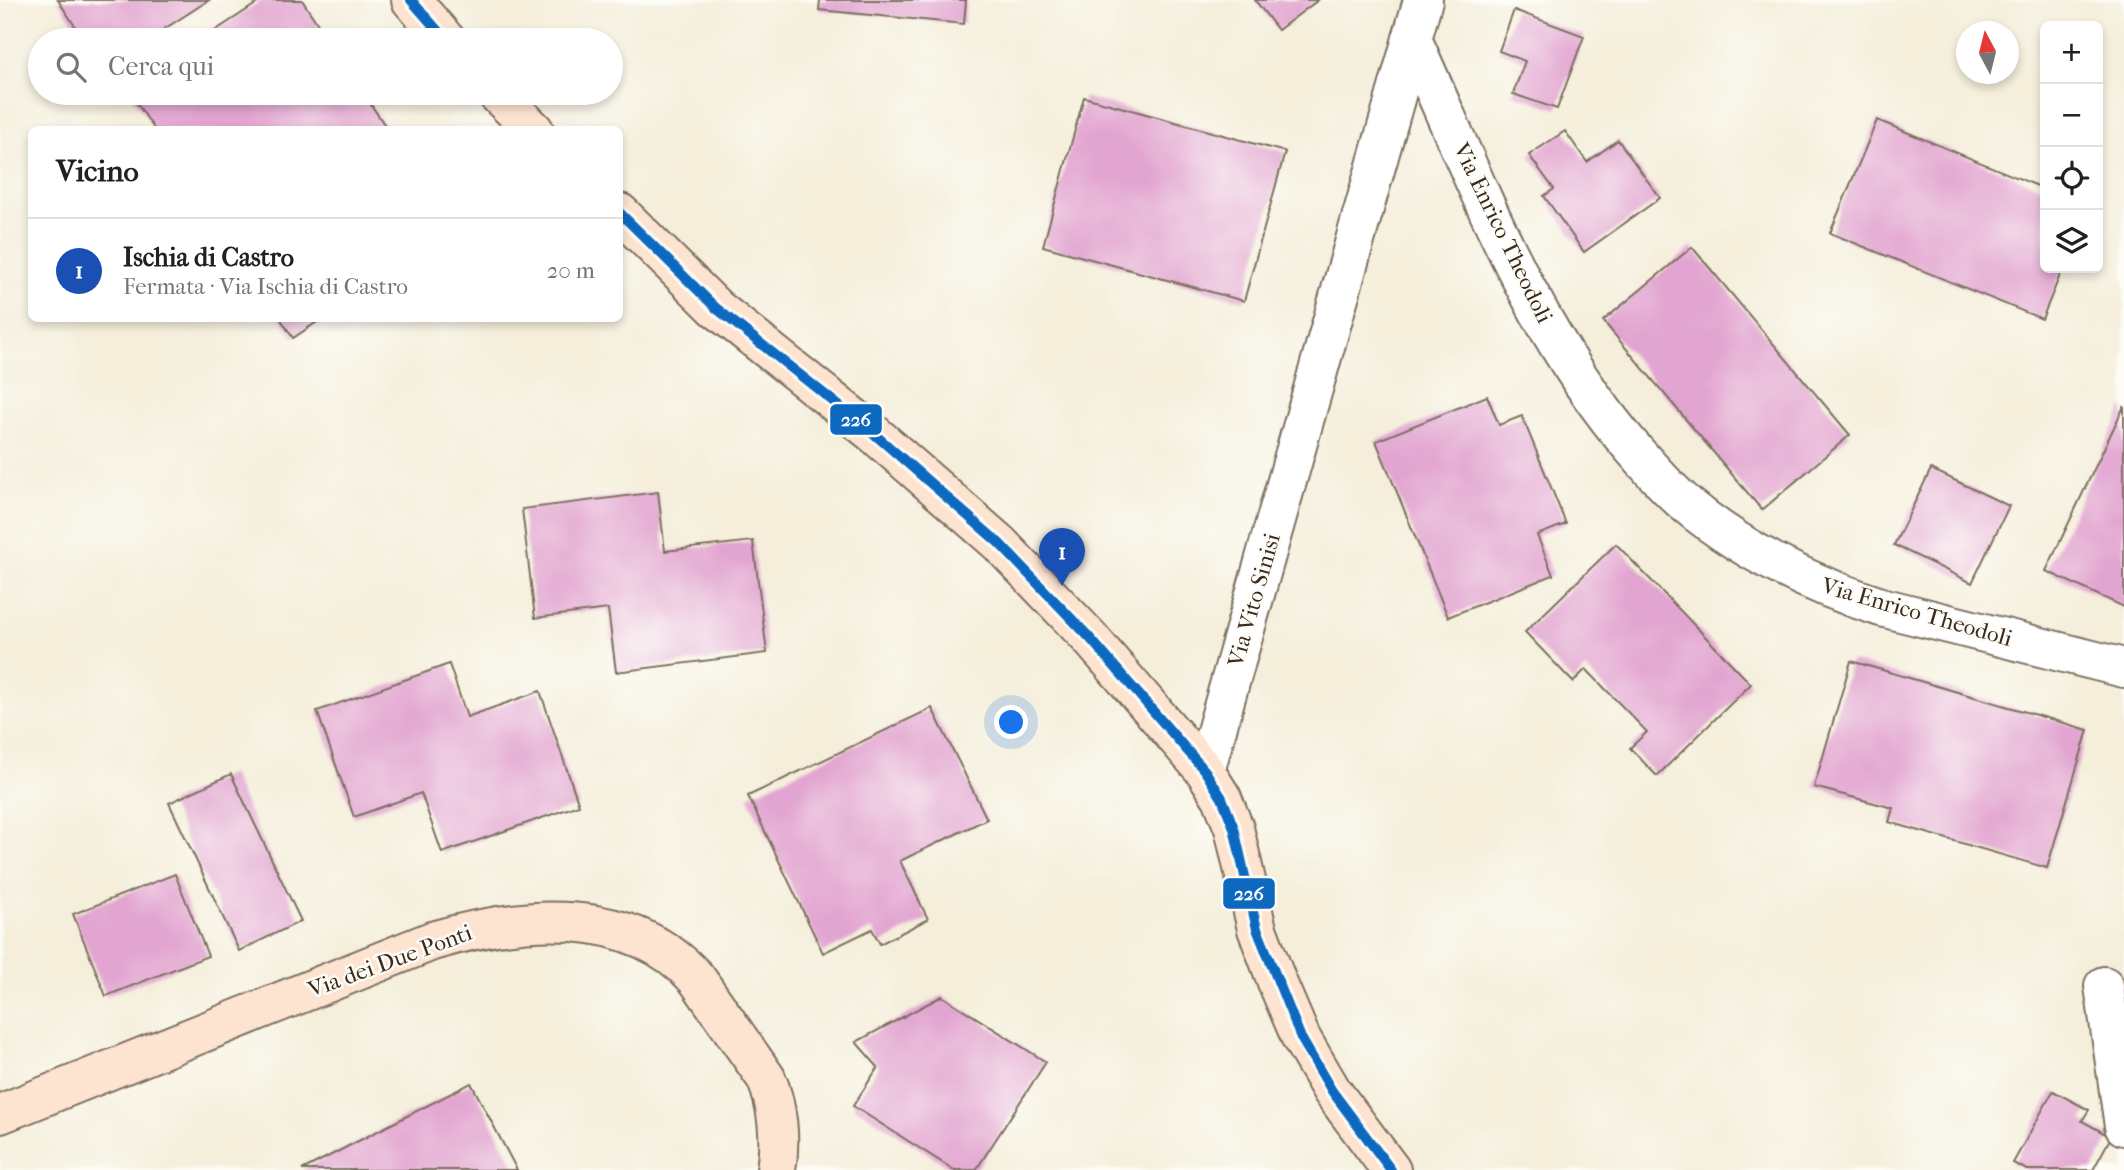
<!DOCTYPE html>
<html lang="it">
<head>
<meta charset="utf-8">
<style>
  :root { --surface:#fff; --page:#f2f2f2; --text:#202124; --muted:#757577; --line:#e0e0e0; --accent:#b5179e }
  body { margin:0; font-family:"IM FELL French Canon",serif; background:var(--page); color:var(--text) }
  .controls { position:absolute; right:21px; top:21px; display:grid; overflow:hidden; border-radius:10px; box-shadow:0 4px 10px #0003 }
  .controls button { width:63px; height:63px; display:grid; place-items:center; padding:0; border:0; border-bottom:2px solid var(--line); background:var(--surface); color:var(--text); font:35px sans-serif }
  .compass { position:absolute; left:1956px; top:21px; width:63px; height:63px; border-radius:50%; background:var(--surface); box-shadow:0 4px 10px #0003; rotate:353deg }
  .you { position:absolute; left:1012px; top:723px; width:24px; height:24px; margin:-18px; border:5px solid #fff; border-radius:50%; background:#1a73e8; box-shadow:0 0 0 10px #1a73e833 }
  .badge { display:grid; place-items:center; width:46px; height:46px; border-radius:50%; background:var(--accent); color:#fff; font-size:23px; font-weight:700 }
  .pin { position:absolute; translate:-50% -58px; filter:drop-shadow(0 2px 4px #0008) }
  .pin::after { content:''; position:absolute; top:37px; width:24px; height:21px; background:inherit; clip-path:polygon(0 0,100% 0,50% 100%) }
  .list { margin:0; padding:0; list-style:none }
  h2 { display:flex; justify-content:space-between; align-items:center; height:91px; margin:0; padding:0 28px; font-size:30px }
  h2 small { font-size:23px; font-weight:400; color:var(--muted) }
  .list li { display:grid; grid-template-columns:46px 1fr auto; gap:21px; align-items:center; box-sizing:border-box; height:105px; padding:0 28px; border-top:2px solid var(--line) }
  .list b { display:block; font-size:26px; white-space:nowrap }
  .list p { margin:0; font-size:23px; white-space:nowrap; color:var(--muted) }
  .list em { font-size:23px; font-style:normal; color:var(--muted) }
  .icon { flex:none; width:38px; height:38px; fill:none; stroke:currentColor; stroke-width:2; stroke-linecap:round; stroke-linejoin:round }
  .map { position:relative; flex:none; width:2124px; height:1170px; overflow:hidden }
  .search { position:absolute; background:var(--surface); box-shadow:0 4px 10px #0003; left:28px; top:28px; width:595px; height:77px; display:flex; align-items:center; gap:18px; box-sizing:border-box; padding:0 24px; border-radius:38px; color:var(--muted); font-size:26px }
  .panel { position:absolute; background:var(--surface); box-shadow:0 4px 10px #0003; left:28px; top:126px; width:595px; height:196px; border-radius:10px }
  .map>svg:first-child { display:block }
  .building { fill:#e2a4d0 }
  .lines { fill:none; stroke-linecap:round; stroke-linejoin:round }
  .street-casing { stroke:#7c6f60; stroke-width:42 }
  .secondary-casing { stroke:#7c6f60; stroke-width:42 }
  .street { stroke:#fff; stroke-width:38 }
  .secondary { stroke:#fde4d1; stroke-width:38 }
  .bus-1-casing { stroke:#fdfcf7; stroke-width:16 }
  .bus-1 { stroke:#0c69bf; stroke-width:10 }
  .labels { text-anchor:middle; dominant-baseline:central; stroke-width:5; stroke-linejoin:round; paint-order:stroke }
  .street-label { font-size:23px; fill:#3b2a1e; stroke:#fdfcf7 }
  .line-badge { stroke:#fdfcf7; stroke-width:2.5 }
  .badge-label { font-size:19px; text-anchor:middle; font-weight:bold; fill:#fff }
</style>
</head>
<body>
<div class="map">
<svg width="2124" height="1170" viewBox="0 0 2124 1170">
  <rect width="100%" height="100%" fill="#fdfcf7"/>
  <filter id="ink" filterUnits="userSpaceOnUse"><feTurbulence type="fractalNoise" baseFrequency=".0143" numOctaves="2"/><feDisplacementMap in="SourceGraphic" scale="14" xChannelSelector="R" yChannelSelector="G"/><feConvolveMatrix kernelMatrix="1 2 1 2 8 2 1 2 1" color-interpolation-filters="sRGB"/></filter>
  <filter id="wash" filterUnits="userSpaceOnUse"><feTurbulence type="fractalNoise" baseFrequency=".00686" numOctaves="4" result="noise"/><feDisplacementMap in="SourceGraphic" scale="28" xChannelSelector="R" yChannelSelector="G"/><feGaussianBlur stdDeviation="1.57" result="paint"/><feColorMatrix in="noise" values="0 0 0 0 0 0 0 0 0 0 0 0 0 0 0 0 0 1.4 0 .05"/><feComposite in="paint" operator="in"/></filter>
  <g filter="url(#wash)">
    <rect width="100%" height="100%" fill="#f4eeda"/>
    <g id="blocks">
      <g class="building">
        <polygon points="58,0 209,0 147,40 84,40"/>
        <polygon points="262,0 302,0 328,40 201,40"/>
        <polygon points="820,0 966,0 964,24 819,10"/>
        <polygon points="1255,0 1318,0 1278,30"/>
        <polygon points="1514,10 1584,36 1557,109 1513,94 1525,61 1499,51"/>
        <polygon points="130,93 363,93 388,130 155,130"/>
        <polygon points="1084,97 1285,152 1244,301 1043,246"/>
        <polygon points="1877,120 2045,189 2045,268 2063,268 2042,319 1830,233"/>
        <polygon points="1565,131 1587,162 1618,140 1660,198 1584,252 1544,196 1554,189 1529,155"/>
        <polygon points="1692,247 1850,435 1762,510 1603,321"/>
        <polygon points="280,318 323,318 293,338"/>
        <polygon points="1487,396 1499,425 1522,416 1566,524 1537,535 1553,575 1448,617 1376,441"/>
        <polygon points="2124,406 2124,607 2046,571"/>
        <polygon points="1931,469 2009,506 1972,583 1894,545"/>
        <polygon points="658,492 665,551 753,541 767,653 616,672 608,609 535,618 522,509"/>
        <polygon points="1616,544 1751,684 1657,776 1630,748 1647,732 1586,669 1573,682 1525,632"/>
        <polygon points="1851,661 2088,730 2047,868 1889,822 1893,808 1814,787"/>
        <polygon points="449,664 467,717 540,691 579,805 442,853 421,793 354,817 317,711"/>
        <polygon points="932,708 987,819 900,861 928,919 880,944 872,929 823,953 748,796"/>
        <polygon points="231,774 301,921 239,951 169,803"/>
        <polygon points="175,874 208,956 106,996 73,914"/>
        <polygon points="942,996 1046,1062 976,1170 954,1170 853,1106 878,1067 856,1042"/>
        <polygon points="471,1083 517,1170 302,1170"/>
        <polygon points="2053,1091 2089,1110 2082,1121 2111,1137 2093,1170 2027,1170 2013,1163"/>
      </g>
    </g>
  </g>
  <g filter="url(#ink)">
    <use href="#blocks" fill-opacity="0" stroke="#7c6f60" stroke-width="2"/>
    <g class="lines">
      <defs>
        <g id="street">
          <path d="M1412,39C1476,181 1531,332 1635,451C1651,469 1667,488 1686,504C1743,552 1810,584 1881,607L2124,668"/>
          <polyline points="1205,771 1423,0"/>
          <polyline points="2104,986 2124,1126"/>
        </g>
        <g id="secondary">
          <polyline points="411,0 446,40"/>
          <polyline points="496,93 534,130"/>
          <polyline points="620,213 716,308 873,433 999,543 1089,637 1205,771 1222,798 1234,828 1257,929 1277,982 1301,1038 1332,1091 1391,1170"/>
          <path d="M0,1114L432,941C520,915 630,904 697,979L766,1078C778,1106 781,1140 776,1170"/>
        </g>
      </defs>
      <use href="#street" class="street-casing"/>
      <use href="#secondary" class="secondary-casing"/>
      <use href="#street" class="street"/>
      <use href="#secondary" class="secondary"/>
      <defs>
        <g id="bus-1">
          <polyline points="411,0 446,40"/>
          <polyline points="620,213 716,308 873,433 999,543 1089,637 1205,771 1222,798 1234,828 1257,929 1301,1038 1332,1091 1391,1170"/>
        </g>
      </defs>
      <use href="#bus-1" class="bus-1-casing"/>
      <use href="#bus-1" class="bus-1"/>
    </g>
  </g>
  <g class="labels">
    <g class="street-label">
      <text transform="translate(1503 233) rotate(64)">Via Enrico Theodoli</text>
      <text transform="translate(1254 600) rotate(-74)">Via Vito Sinisi</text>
      <text transform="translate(1917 612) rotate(16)">Via Enrico Theodoli</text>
      <text transform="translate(390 961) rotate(-20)">Via dei Due Ponti</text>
    </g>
  </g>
  <g class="line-badge">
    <rect x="829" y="403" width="54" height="33" rx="7" fill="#0c69bf"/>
    <rect x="1222" y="877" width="54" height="33" rx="7" fill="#0c69bf"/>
  </g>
  <g class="badge-label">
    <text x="856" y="426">226</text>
    <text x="1249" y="900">226</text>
  </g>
</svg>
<div class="controls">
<button>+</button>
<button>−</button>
<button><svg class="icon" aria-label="locate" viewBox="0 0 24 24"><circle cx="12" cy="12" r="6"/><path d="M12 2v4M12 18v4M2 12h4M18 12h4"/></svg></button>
<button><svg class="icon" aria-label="layers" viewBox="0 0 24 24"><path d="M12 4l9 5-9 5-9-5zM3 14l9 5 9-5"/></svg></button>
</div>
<svg class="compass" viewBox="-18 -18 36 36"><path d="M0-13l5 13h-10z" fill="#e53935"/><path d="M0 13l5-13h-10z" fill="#757577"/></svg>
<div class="you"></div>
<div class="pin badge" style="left:1062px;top:586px;background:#1a4fb4">1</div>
<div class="search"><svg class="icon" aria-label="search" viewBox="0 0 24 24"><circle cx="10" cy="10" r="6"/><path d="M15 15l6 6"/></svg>Cerca qui</div>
<section class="panel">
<h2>Vicino<small></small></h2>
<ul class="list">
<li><span class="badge" style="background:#1a4fb4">1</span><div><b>Ischia di Castro</b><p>Fermata · Via Ischia di Castro</p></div><em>20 m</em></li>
</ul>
</section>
</div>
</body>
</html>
